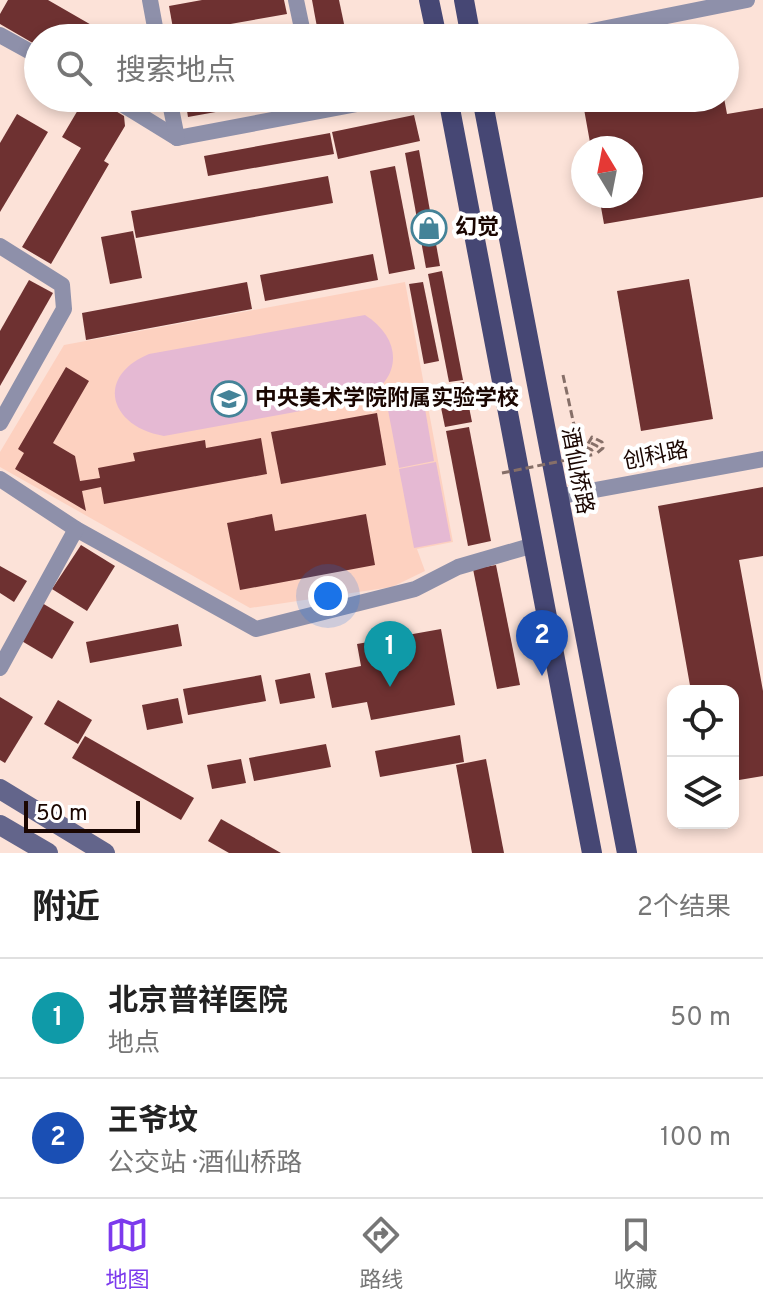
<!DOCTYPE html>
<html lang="zh">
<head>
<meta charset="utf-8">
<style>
  :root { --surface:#fff; --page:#f2f2f2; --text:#222; --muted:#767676; --line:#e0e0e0; --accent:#7c3aed }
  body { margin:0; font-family:Overpass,"Noto Sans SC",sans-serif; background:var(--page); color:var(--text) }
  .controls { position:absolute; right:24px; bottom:24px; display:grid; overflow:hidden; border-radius:16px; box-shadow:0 4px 12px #0003 }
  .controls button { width:72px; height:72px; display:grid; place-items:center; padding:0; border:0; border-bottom:2px solid var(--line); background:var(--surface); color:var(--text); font:40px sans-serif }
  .compass { position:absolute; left:571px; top:136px; width:72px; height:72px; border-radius:50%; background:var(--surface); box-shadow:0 4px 12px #0003; rotate:350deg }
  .scale { position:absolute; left:24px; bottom:20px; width:116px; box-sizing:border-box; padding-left:8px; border:4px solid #1a0601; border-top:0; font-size:22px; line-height:28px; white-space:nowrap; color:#1a0601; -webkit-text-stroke:6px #fff; paint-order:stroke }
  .you { position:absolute; left:328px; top:596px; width:28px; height:28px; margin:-20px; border:6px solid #fff; border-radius:50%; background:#1a73e8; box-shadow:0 0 0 12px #1a73e833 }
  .badge { display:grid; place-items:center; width:52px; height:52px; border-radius:50%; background:var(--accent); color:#fff; font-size:26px; font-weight:700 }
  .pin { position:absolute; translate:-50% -66px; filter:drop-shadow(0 2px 4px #0008) }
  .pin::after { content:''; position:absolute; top:42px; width:28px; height:24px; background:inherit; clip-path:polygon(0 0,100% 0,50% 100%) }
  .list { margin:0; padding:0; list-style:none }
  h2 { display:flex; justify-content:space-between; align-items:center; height:104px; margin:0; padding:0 32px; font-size:34px }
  h2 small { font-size:26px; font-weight:400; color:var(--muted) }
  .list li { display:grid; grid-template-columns:52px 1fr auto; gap:24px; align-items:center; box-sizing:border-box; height:120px; padding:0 32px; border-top:2px solid var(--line) }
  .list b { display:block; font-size:30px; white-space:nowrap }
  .list p { margin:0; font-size:26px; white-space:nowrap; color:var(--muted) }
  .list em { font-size:26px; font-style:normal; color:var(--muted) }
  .icon { flex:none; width:44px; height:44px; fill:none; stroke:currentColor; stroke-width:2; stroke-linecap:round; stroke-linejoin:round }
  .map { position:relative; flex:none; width:763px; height:853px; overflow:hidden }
  .search { position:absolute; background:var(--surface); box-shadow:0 4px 12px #0003; left:24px; right:24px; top:24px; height:88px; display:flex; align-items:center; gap:20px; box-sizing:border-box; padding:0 28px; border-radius:44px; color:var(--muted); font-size:30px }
  .sheet { height:344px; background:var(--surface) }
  nav { display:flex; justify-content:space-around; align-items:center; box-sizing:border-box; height:112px; border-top:2px solid var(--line); background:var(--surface); font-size:22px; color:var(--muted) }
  nav a { display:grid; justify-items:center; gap:4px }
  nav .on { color:var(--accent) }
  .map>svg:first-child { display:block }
  .built { fill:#fdd1c0 }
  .green { fill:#e5b9d3 }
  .building { fill:#6e3131 }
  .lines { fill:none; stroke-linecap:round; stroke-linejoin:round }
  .path { stroke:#866f68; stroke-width:3; stroke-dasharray:8 4; stroke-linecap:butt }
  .street { stroke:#8e90aa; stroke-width:16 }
  .secondary { stroke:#63658b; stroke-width:20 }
  .primary { stroke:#464774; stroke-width:20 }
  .path-bridge { stroke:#866f68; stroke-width:3; stroke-dasharray:8 4; stroke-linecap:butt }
  .labels { text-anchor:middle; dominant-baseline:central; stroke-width:8; stroke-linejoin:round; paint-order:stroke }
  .poi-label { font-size:22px; font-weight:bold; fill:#1a0601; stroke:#fff; text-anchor:start }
  .street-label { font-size:22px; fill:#1a0601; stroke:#fff }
</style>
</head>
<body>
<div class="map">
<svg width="763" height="853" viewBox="0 0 763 853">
  <rect width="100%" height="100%" fill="#fce2d8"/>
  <polygon class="built" points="405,282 453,542 417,549 425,571 392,587 250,608 0,467 0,452 64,345"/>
  <g class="green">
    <path d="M365,315C403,339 403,380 361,400L164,436C110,427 94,377 149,354Z"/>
    <polygon points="424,403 434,461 399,468 388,410"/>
    <polygon points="436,462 451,541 414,548 399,469"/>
  </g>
  <g class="building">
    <polygon points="8,0 48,0 114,38 38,38 38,46 0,24 0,14"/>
    <polygon points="202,0 284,0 287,14 174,34 169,6"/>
    <polygon points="312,0 339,0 347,38 319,38"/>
    <polygon points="85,98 94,98 124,116 125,126 104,161 109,164 51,264 22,247 81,148 62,137"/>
    <polygon points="185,98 282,98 282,100 188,117"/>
    <polygon points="582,98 724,98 727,114 763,108 763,197 604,224 599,196 631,196 631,148 591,148"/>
    <polygon points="17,114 48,132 0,212 0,143"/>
    <polygon points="414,115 420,141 338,159 332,132"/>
    <polygon points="330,133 334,154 208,176 204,156"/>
    <polygon points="419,150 440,266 426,268 405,153"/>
    <polygon points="395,166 415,269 389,274 370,171"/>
    <polygon points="328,176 333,203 136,238 131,211"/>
    <polygon points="133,231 142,278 110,284 101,237"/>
    <polygon points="373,254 378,280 265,301 260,275"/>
    <polygon points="442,271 463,380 449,382 428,274"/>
    <polygon points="689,279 713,419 641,431 617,291"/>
    <polygon points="29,280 53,293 0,386 0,331"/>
    <polygon points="247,282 252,309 86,340 82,313"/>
    <polygon points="423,282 439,361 424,364 409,284"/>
    <polygon points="66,367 89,381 53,443 75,456 80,481 100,478 98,468 135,461 133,453 205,440 206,448 261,438 267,474 104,504 101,487 82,491 86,511 15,469 24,453 18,449"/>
    <polygon points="464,382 472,422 445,427 437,388"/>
    <polygon points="377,413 386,465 281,484 271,432"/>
    <polygon points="469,427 491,541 468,546 446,431"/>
    <polygon points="763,487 763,556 739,560 763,691 763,776 733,781 733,691 691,691 658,506"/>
    <polygon points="272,514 275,531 366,514 375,565 240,590 227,523"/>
    <polygon points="81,545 115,566 87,611 52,589"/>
    <polygon points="496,565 520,685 497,689 473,569"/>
    <polygon points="0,566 27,581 14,602 0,593"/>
    <polygon points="42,603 74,622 52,659 20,640"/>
    <polygon points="178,624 182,646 90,663 86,642"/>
    <polygon points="441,629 455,705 371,720 367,702 332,708 325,673 361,666 357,644"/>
    <polygon points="310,673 315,698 280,704 275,680"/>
    <polygon points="261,675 266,701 188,715 183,689"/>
    <polygon points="0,697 33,717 5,763 0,760"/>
    <polygon points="178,698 183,723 147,730 142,705"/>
    <polygon points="58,700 92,720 78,744 44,724"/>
    <polygon points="460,735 464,762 380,777 375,751"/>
    <polygon points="85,736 194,798 181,820 72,758"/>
    <polygon points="326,744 331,767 254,781 249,758"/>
    <polygon points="241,759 246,783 212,789 207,765"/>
    <polygon points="486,759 504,853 472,853 456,765"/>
    <polygon points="221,819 281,853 229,853 208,841"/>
  </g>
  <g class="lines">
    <g class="path">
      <polyline points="563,375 581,457"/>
      <polyline points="591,443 597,446 592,450 586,447 592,437 602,442 603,448 596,454"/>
    </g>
    <g class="street">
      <polyline points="150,0 157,38"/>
      <polyline points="296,0 304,38"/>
      <polyline points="0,35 38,56"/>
      <polyline points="557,38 747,0"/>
      <polyline points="112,98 177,138 389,98"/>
      <polyline points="169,98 177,138"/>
      <polyline points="0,246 62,285 64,309 0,423"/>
      <polyline points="0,479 76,529 256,629 415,589 458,567 534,545"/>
      <polyline points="557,497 763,459"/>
      <polyline points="0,668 76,529"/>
    </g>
    <g class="secondary">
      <polyline points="0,789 105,853"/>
      <polyline points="0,825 48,853"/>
    </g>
    <g class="primary">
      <polyline points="429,0 437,38"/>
      <polyline points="464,0 471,38"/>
      <polyline points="448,98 592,853"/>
      <polyline points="482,98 627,853"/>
    </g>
    <polyline class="path-bridge" points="502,473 596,454"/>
  </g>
  <defs>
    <symbol id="shop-ring" viewBox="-11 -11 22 22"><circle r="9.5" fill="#fff" stroke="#448398" stroke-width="1.5"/><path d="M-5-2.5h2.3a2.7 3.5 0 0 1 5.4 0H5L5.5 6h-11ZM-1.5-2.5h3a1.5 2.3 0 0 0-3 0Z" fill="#448398"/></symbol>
    <symbol id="school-ring" viewBox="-11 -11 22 22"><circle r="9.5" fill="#fff" stroke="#448398" stroke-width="1.5"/><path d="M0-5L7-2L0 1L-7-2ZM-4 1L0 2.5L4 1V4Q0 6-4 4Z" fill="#448398"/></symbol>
  </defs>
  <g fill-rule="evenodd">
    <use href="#shop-ring" x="409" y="208" width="40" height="40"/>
    <use href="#school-ring" x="209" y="379" width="40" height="40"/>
  </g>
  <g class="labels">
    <g class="poi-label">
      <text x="455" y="228">幻觉</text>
      <text x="255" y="399">中央美术学院附属实验学校</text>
    </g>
    <g class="street-label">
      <text transform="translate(656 457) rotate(-11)">创科路</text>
      <text transform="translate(576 471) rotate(79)">酒仙桥路</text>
    </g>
  </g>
</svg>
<div class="controls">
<button><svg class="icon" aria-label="locate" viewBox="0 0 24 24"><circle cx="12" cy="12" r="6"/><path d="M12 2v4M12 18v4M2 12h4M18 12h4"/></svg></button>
<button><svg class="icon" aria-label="layers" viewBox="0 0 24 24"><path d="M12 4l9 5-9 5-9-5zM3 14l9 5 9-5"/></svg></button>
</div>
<svg class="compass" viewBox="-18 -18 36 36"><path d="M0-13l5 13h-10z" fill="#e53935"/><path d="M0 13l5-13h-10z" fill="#767676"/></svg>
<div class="scale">50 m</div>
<div class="you"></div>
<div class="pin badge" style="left:390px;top:687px;background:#0f9aa8">1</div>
<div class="pin badge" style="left:542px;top:676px;background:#1a4fb4">2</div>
<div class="search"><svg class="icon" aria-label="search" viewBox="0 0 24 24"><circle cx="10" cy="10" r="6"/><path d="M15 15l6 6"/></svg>搜索地点</div>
</div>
<section class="sheet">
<h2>附近<small>2个结果</small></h2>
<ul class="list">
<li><span class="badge" style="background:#0f9aa8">1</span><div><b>北京普祥医院</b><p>地点</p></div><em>50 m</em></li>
<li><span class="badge" style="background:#1a4fb4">2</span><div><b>王爷坟</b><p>公交站 · 酒仙桥路</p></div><em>100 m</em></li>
</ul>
</section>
<nav>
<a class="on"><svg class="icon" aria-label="map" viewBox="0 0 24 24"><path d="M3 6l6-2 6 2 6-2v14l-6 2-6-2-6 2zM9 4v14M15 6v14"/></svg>地图</a>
<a><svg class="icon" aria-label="directions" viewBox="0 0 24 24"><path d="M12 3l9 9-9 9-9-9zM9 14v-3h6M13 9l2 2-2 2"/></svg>路线</a>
<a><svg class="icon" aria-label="saved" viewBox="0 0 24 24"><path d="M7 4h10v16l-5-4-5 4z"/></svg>收藏</a>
</nav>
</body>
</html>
